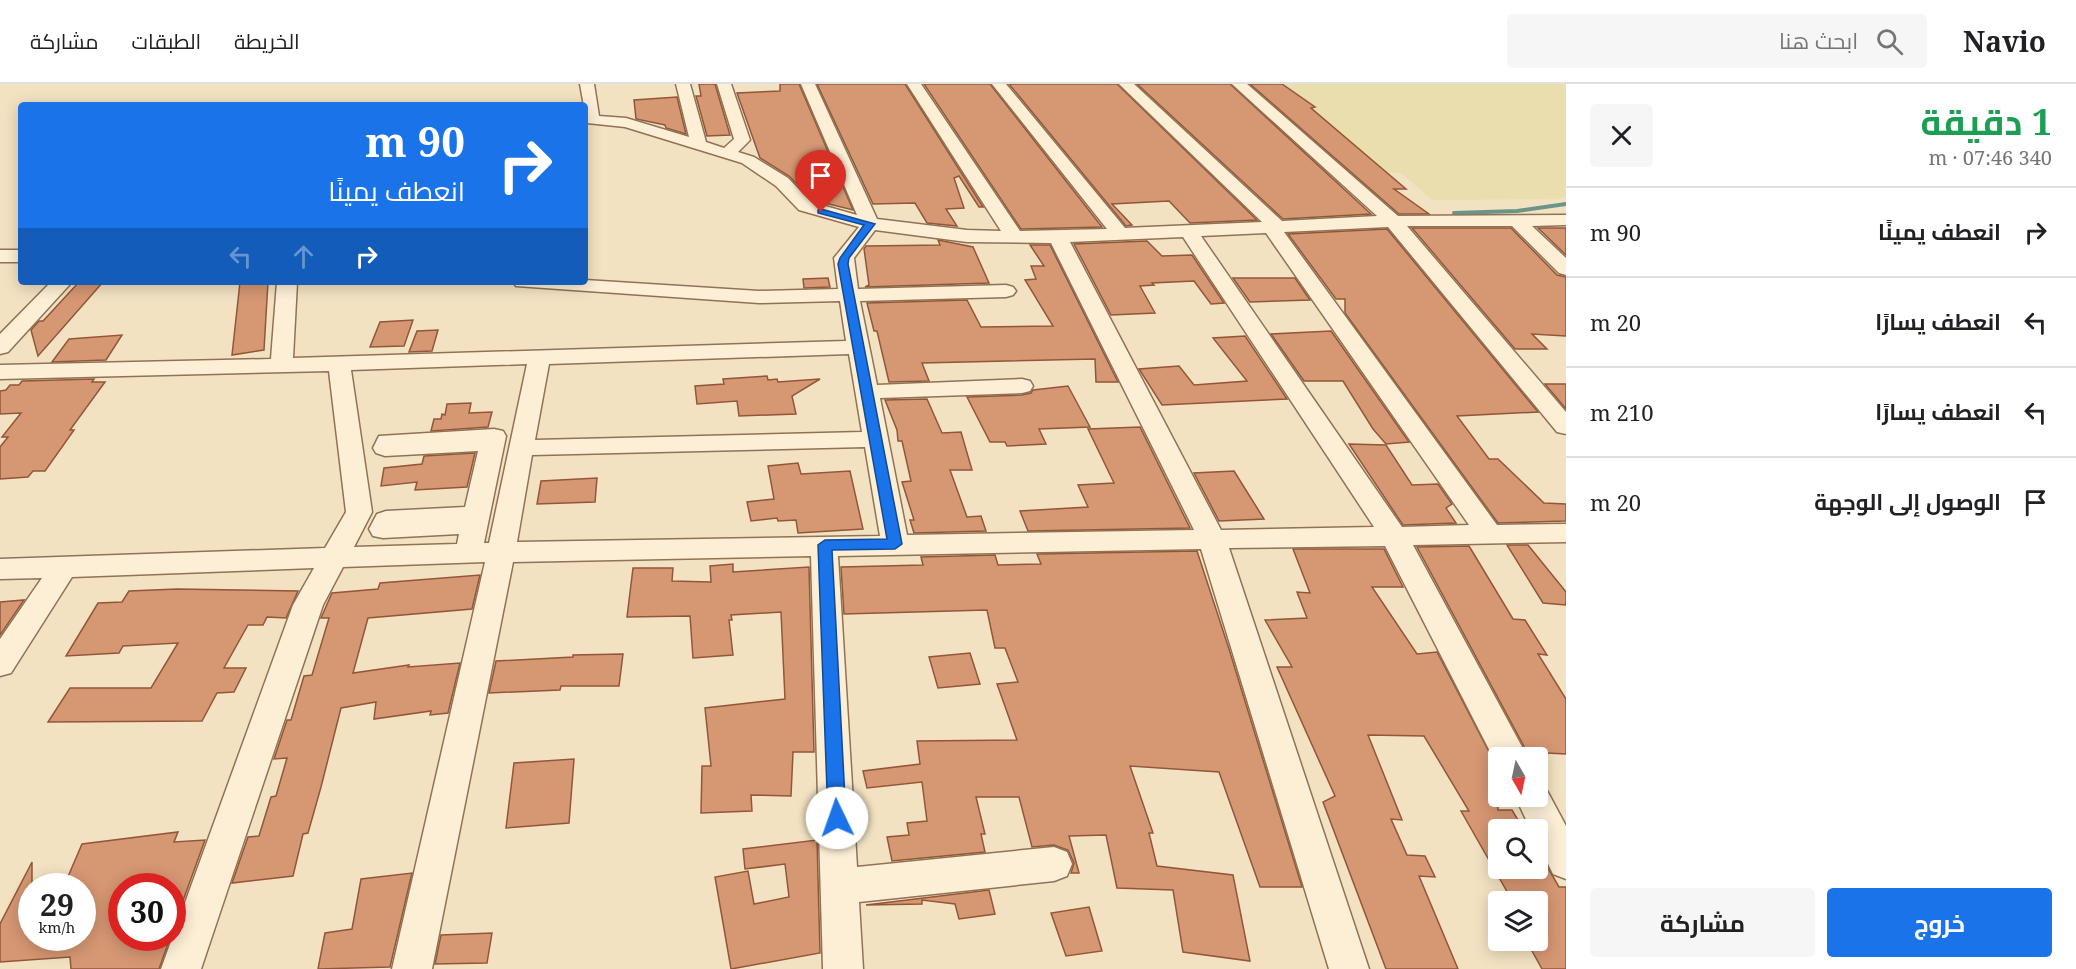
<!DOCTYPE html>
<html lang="ar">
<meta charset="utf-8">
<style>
:root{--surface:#fff;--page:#f6f6f6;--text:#202124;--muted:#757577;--line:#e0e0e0;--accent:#1a73e8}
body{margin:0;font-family:"Noto Serif",Cairo,serif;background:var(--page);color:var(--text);direction:rtl;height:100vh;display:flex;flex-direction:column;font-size:22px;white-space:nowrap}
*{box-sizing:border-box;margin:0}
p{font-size:20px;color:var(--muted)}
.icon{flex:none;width:33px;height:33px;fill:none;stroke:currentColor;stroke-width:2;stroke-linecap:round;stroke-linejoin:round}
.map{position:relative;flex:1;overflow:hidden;direction:ltr}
.drawer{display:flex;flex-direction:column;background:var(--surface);width:510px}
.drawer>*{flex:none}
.banner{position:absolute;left:18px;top:18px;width:570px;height:183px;border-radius:6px;box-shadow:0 3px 15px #0003;direction:rtl;background:#1a73e8;color:#fff;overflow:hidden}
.needle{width:39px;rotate:171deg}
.tools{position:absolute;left:1488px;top:663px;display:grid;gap:12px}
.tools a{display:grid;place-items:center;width:60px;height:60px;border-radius:6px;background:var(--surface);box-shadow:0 3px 15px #0003;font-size:30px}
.speed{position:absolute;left:18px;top:789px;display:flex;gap:12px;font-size:30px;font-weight:700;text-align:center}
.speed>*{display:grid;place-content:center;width:78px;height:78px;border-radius:50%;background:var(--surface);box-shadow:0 3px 15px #0003;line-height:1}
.speed small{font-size:15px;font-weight:400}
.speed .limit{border:9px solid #d22;background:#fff;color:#111}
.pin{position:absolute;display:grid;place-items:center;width:51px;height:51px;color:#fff;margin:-62px -26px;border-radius:50% 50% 50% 0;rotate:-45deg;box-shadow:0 0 6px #0007}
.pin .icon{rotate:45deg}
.me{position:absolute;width:66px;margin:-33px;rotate:357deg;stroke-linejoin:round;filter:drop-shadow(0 0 4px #0008)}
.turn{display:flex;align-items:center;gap:21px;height:126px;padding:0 24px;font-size:27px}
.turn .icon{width:78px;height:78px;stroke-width:2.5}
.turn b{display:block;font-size:42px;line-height:51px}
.lanes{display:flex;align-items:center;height:57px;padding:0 24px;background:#0003;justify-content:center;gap:30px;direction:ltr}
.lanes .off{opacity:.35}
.round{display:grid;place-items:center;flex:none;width:63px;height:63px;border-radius:6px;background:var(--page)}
.head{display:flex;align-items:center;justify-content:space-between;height:102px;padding:0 24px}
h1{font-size:36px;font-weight:700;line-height:45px;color:#1e9e55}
.action{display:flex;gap:12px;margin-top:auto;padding:12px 24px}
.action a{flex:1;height:69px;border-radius:6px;background:var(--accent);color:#fff;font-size:24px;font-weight:700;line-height:69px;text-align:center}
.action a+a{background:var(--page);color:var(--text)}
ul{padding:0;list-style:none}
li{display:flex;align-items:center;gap:18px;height:90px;padding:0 24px;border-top:2px solid var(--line)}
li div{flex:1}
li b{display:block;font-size:22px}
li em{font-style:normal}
header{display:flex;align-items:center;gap:36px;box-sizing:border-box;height:84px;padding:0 30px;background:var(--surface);border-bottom:2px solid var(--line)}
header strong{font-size:28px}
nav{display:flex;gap:33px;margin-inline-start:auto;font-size:21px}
.search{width:420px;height:54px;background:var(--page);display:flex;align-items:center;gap:15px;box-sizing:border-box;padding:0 21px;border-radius:6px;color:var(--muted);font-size:22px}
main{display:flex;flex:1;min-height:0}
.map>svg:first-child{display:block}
.farmland{fill:#eaddae}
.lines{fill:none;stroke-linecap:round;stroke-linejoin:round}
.stream{stroke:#6a9588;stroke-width:4}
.building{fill:#d69773;stroke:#925739;stroke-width:1.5}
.minor-casing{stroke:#907256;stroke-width:3}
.minor{fill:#fdefd6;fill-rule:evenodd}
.route{fill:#1a73e8;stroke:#114b97;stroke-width:1.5}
</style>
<header>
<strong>Navio</strong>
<div class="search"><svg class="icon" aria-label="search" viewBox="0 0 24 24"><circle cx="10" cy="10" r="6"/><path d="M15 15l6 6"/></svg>ابحث هنا</div>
<nav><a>الخريطة</a><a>الطبقات</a><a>مشاركة</a></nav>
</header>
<main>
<section class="drawer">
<div class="head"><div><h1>1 دقيقة</h1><p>340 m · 07:46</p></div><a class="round"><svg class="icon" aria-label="close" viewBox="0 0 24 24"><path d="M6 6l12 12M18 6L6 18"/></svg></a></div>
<ul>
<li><svg class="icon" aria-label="right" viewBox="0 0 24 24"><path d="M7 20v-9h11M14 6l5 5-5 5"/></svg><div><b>انعطف يمينًا</b></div><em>90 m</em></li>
<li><svg class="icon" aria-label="left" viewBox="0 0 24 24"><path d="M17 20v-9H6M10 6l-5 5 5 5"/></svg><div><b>انعطف يسارًا</b></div><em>20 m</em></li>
<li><svg class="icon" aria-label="left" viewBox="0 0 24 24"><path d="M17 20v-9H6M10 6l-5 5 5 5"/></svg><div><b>انعطف يسارًا</b></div><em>210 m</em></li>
<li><svg class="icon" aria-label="arrive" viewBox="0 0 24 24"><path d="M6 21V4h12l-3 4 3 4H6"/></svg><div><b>الوصول إلى الوجهة</b></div><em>20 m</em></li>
</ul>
<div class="action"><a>خروج</a><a>مشاركة</a></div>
</section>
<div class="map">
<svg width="1566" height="885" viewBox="0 0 1566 885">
<rect width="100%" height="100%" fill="#f3e2c2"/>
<path class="farmland" d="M1284 0H1566V113L1558 115 1432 116 1401 89 1374 88Z"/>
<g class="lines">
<path class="stream" d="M1454 129 1517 127 1566 120"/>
</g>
<g class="building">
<path d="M699 0H715L730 51 707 52 696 12H701Z"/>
<path d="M780 0H799L853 126 813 116 810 108H805L789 92 760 74 737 9 780 7Z"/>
<path d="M817 0H905L983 123H979L959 92 954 94 964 124 946 125 957 142 927 139 915 119 873 120Z"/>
<path d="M924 0H990L1102 143 1021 145Z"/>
<path d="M1009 0H1117L1257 136 1190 139 1169 117 1112 120 1132 141 1126 142Z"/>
<path d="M1137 0H1230L1371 130 1283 135Z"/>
<path d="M1250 0H1282L1315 23 1311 24 1406 105H1394L1429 130H1399Z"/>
<path d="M677 13 686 50 666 44 665 41 636 35 634 16Z"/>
<path d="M1412 144H1511L1557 191 1566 193V252L1532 250 1547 265H1515Z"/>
<path d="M1538 144H1566V171Z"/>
<path d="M1387 145 1538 328 1457 332 1489 375H1498L1544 419 1566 420V437L1498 439 1345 229V215H1336L1288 150Z"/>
<path d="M938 156 973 163 989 199 865 203 869 201 864 165 866 162 940 161Z"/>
<path d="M1147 157 1162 172 1192 171 1224 219 1211 220 1194 197 1152 199 1154 201 1140 202 1155 229 1111 231 1074 160Z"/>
<path d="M1030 161H1050L1118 298H1096L1095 275 922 279 929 297 889 298 877 247H874L867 219 967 216 981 243 1053 242 1025 196 1036 195 1031 182H1044Z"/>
<path d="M828 194 830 203 804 204 803 195Z"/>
<path d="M1233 194H1295L1310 216 1250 218Z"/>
<path d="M79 198H103L38 272 31 246 39 237H43Z"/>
<path d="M240 198H268L264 266 232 271Z"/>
<path d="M413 236 404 262 370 263 380 238Z"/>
<path d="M438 246 432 267 409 268 417 247Z"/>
<path d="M1331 247 1409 358 1386 360 1373 345 1343 297H1304L1271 250Z"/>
<path d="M122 251 106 276 52 278 69 255Z"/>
<path d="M1245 252 1287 315 1162 321 1139 285 1179 282 1194 301 1247 297 1213 254Z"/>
<path d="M767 292 768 296 777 295 778 298 820 295 792 312 796 330 739 332 737 317 697 320 695 302 724 300 723 295Z"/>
<path d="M94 295 92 298H105L70 346H74L45 387H33L28 393 0 395V363L8 353H2L21 329 0 330V307L6 306 10 301H19L22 297Z"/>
<path d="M1545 300H1566V325Z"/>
<path d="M1068 302 1090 343 1039 345 1046 360 1007 362 1005 358H990L967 313 1022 311 1031 309 1033 306Z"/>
<path d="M927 315 942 349 961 348 972 386H950L967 433 981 432 986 447 914 449 910 436H914L902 398 911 397 902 357H898L897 346 885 316Z"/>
<path d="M471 319 469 329 492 328 488 343 431 347 434 335H441L442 330 445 331 447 320Z"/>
<path d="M1140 343 1190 444 1028 447 1020 427 1088 423 1078 401 1114 399 1088 345Z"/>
<path d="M1349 360 1386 361 1412 401 1438 400 1452 420 1446 424 1456 439 1403 441Z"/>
<path d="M475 369 467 403 415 406 417 398 381 402 384 384 422 380 424 372Z"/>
<path d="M798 379 801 390 850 387 863 445 798 449 796 436 778 437 777 434 751 437 747 418 774 415 768 382Z"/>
<path d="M1234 387 1264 435 1219 437 1194 389Z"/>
<path d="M597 394 595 418 537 420 541 397Z"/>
<path d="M1507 461H1528L1566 508V521L1543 519Z"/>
<path d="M1469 462 1513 535 1525 536 1547 571 1538 570 1566 615V670L1527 668 1417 463Z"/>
<path d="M1293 465H1384L1403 503H1372L1417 570 1437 568 1498 685V726H1512L1524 746H1498V784H1548L1559 803H1566V885H1542L1526 856H1538V818H1513L1461 727H1469L1424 652 1368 651 1402 736 1391 735 1407 771 1425 772 1435 793 1419 792 1458 885H1386L1323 718 1335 712 1277 583H1292L1265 536 1307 534 1297 508 1310 509Z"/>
<path d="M1197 467 1229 565 1302 803H1260L1219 688 1130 682 1153 749H1149L1157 782 1233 791 1250 877 1183 868 1173 806 1117 804 1106 751 1069 752 1079 789H1071L1074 779 1068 766 1054 761 1032 763 1019 713H976L985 750H981L985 768 892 777 887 753 909 751 907 739 927 737 922 698 867 704 863 687 920 680 917 657 1017 656 997 600 1018 598 1005 564H995L987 526 844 530 841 483 923 481 921 473 995 471 998 481 1041 480 1037 470Z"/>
<path d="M733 480V488L809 483 814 668H793L791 712 751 711 752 727 701 729 702 682H711L705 624 785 615 781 528 731 531 732 536H729L733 571 693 574 690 532 627 533 633 484H673L672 497 711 498 710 482Z"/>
<path d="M480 491 472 525 368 534 353 589 409 581 408 583 460 579 448 629 430 631 431 627 374 635 376 618 341 624 321 703 308 749 303 750 293 792 232 799 248 753 259 752 271 713 276 712 287 674 274 675 287 636H291L304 592 312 591 329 534H321L332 509 378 505 380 499Z"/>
<path d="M177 505 298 507 286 534 267 533 263 541H248L224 584H246L234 608 217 609 202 637 48 638 70 604H151L178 559 123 562 119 569 66 572 98 519 122 518 129 507Z"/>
<path d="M24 516 0 551V518Z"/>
<path d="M970 569 980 600 938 604 929 573Z"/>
<path d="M623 570 619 602H561L560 606 489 609 496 577 573 573V571Z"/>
<path d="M574 675 569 739 506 744 514 679Z"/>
<path d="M178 748 174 758 205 756 172 847V802H122V854H170L159 885H71L70 873 0 878V840L32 778V854H82V802H64L82 760Z"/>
<path d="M817 756 820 869 731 885 715 793 748 787 754 820 789 813 785 780 745 785 743 765Z"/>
<path d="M412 789 390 883 318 885 325 849 352 845 361 795Z"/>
<path d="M989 806 995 830 959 835 955 820 922 816V820L866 821Z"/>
<path d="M1089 823 1102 867 1066 872 1051 829Z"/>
<path d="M492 849 487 879 435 880 441 851Z"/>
</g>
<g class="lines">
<defs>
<g id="minor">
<path d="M580 0H594L599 32 626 34 689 53 676 0H690L706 58 724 64 734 55 717 0H731L750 56 738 68 754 73 788 94 811 118 857 131 801 0H815L877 135 967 146 1001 147 907 0H921L1020 147 1107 145 992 0H1006L1125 144 1262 138 1119 0H1134L1282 137 1377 132 1232 0H1247L1398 132 1566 131V141L1532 142 1566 174V191L1559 189 1512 142H1407L1566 328V350L1557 348 1388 143 1284 148 1497 441 1566 440V458L1413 461 1528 674H1498V683L1385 462 1229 464 1369 885H1329L1201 465 838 472 857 783 1054 763 1067 768 1072 780 1067 792 1054 797 859 818 863 885H823L811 472 513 478 432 885H392L485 478 343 483 323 521 201 885H161L293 521 314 484 72 493 11 589 0 592V555L42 494 0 495V475L325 464 346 428 329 287 0 295V281L271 275 277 198H297L293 274 846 257 840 217 759 219 516 202 513 198H585V196L759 207 838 205 834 174 859 143 799 126 776 102 742 79 625 43 587 39ZM875 146 967 158 1051 159 1194 446 907 451 880 314 1022 309 1030 307 1033 302 1030 297 1022 295 877 301 860 217 1006 213 1013 211 1016 207 1013 203 1006 201 858 205 854 174ZM1266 149 1469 441 1402 443 1201 152ZM1183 153 1374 443 1221 446 1070 158ZM849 270 862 348 535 356 549 280ZM527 280 489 459H484L506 352 503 347 494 345 379 352 373 364 376 369 385 372 478 367 465 423 386 427 377 430 369 445 373 452 383 454 459 450 457 460 354 463 372 428 351 286ZM865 363 880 452 517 458 532 371Z"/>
<rect x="0" y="166" width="21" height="12"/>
<path d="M51 198H72L8 268 0 270V250Z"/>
<path d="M1538 699 1544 701 1566 742V795L1553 790 1538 759V746H1531L1515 712H1538Z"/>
</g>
</defs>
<use href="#minor" class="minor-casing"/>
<use href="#minor" class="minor"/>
</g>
<path class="route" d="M821 125 875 140 849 174 848 180 902 460 895 465 832 466 846 734 843 739 837 742 830 739 828 734 818 461 825 456 887 455 838 180 840 174 864 141 818 129V126Z"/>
</svg>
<div class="tools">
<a><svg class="needle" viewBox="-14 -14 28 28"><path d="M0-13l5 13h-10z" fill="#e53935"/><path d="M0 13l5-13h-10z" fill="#757577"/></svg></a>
<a><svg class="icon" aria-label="search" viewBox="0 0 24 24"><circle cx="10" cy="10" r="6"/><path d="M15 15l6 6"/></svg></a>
<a><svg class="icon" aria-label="layers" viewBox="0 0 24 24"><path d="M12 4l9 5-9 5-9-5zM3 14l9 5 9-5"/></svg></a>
</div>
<div class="speed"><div>29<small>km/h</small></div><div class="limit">30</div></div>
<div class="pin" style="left:821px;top:128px;background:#d93025"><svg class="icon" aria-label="arrive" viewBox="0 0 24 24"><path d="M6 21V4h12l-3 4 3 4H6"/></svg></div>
<svg class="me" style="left:837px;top:734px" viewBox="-20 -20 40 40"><circle r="19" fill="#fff"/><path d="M0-13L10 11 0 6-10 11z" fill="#1a73e8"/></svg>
<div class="banner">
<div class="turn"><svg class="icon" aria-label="right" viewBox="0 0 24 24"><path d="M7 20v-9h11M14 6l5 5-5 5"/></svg><div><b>90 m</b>انعطف يمينًا</div></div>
<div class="lanes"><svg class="icon off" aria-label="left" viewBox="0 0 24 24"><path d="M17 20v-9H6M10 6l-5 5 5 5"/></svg><svg class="icon off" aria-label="ahead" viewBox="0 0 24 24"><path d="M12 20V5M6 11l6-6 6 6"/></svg><svg class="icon" aria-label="right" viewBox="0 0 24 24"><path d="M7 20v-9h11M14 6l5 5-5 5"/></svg></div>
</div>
</div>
</main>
